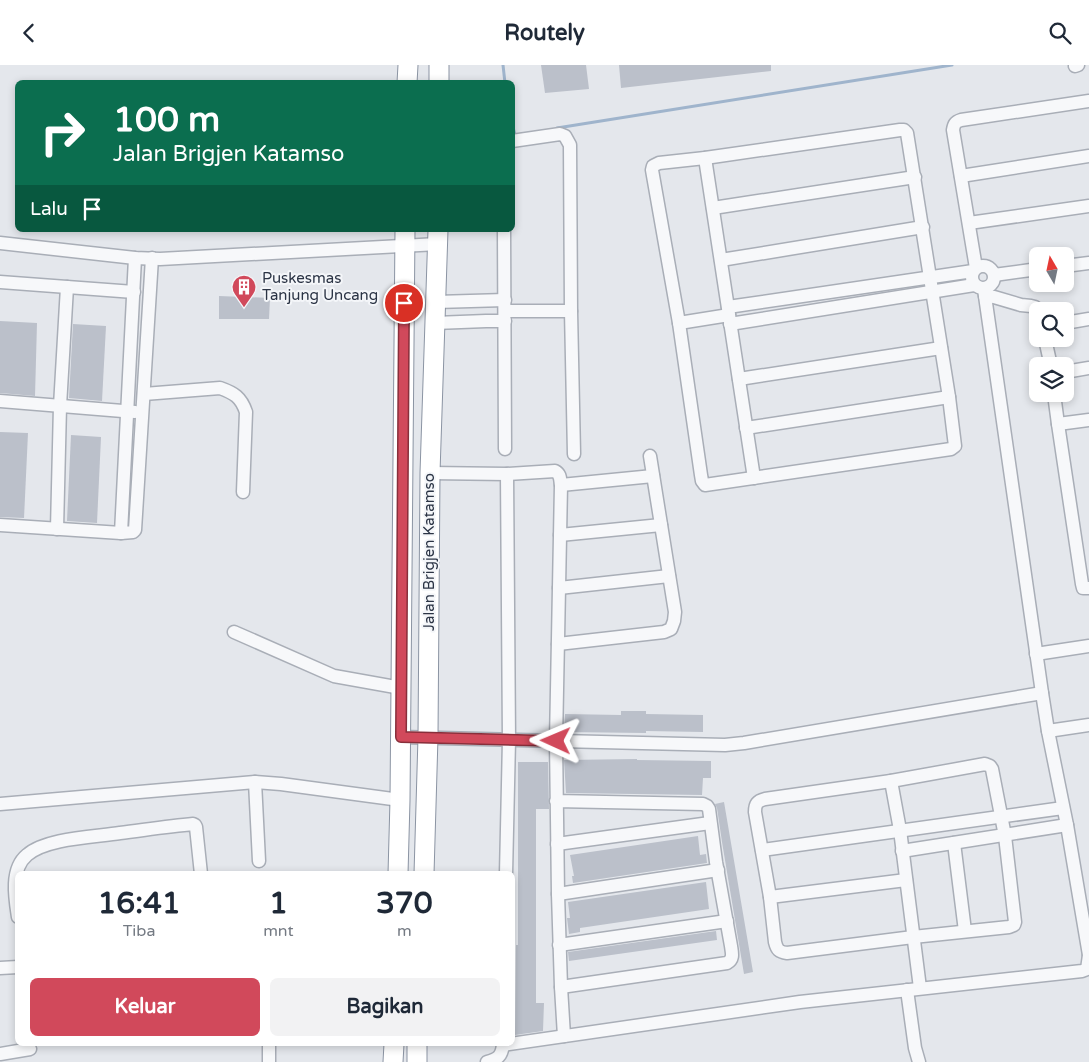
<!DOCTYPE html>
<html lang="id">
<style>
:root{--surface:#fff;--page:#f2f2f3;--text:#1f2937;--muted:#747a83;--accent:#d1495b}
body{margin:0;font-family:"Varela Round",sans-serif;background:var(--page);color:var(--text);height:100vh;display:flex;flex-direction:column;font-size:19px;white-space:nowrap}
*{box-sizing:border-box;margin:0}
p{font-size:16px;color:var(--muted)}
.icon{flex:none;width:28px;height:28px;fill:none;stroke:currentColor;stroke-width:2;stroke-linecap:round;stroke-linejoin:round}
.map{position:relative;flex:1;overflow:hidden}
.details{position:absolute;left:15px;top:806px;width:500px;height:175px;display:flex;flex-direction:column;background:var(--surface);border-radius:8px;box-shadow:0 2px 8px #0003}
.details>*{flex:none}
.guide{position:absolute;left:15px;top:15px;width:500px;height:152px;border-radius:8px;box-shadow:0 2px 8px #0003;background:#0b6e4f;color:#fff;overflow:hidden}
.needle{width:32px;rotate:351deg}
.fabs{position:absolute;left:1029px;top:182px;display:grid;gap:10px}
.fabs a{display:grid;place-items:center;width:45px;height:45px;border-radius:8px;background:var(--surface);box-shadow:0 2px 8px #0003;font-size:25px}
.pin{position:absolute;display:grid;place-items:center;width:42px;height:42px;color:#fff;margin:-21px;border:2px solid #fff;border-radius:50%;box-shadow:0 1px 5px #0007}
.me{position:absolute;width:55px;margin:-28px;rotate:271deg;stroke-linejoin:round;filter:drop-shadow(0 0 4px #0008)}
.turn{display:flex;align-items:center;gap:18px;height:105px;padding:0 15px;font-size:22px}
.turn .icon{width:65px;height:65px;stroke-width:2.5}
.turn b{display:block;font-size:35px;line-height:42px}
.then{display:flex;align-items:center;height:48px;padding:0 15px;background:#0003;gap:10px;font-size:19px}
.eta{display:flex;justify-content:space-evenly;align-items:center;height:85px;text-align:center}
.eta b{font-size:30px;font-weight:700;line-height:35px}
.cta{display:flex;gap:10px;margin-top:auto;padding:10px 15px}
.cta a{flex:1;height:58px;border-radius:8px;background:var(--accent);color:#fff;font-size:20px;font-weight:700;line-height:58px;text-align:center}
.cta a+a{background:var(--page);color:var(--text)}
header{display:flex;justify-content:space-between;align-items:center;height:65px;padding:0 15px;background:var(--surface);font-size:22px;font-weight:700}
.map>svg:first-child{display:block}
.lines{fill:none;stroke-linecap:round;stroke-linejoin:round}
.stream{stroke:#9fb4cc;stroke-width:3}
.building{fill:#bbc0ca}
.minor-casing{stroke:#a9aeb7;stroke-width:15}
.highway-casing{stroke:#8b94a3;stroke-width:21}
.minor{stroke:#f7f8fa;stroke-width:12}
.highway{stroke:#fff;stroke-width:19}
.route-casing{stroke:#882f3b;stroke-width:12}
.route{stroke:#d1495b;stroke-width:9}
.labels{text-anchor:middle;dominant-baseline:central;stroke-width:4;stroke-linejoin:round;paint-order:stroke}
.poi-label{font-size:15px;fill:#2b3445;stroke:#f4f6f9;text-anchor:start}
.street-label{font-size:15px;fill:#2b3445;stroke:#f4f6f9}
</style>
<header><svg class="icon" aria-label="back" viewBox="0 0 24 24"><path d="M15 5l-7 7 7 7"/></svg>Routely<svg class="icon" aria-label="search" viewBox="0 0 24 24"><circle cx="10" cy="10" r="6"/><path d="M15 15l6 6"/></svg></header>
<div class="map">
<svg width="1089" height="997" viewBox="0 0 1089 997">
<rect width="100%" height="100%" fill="#e4e7ec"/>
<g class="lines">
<g class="stream">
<path d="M503 0 505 18"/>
<path d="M512 58 515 70H517"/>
<path d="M557 63 952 0"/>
</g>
</g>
<g class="building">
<path d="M541 0H586L589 24 545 28Z"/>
<path d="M619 0H771V6L621 23Z"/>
<path d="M219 231 270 233 269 254H219Z"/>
<path d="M0 256 37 258 35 331 0 328Z"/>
<path d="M73 259 106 261 102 336 69 333Z"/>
<path d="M0 367 28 368 24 453 0 452Z"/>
<path d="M71 370 101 372 97 458 67 456Z"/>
<path d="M621 646H646V649L703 650V667L646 666V668L564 667 565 649 621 650Z"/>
<path d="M637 694V695L711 696V713H703L702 730 566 728 564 695Z"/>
<path d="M518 697H548L549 744H536V938H544L543 966 515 970 516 880H518Z"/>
<path d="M724 737 753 907 744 909 722 777 717 743 715 739Z"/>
<path d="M698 771 700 790 706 789 707 798 573 818 572 811H574L570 790Z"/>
<path d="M706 817 709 844 580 863V867L569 869 567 853H570L568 837Z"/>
<path d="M716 866 717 875 569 896 568 887Z"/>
</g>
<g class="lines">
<defs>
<g id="minor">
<path d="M1075 1 1078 0"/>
<path d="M900 65H904L907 68 949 332 955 381 951 384 705 420 702 416 701 410 679 258 652 105 653 101 659 98 705 93Z"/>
<path d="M512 76 560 69 565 71 570 80 571 246 574 389"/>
<path d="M705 93 754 413"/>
<path d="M961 111 1089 91"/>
<path d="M713 143 915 112"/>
<path d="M969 158 1089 141"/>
<path d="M504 165 505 384"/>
<path d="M0 178 135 193 160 194 438 179"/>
<path d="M721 195 923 162"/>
<circle cx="983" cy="212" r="11"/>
<path d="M1065 201 1089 198"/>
<path d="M976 203 953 65C954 59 955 57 961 55L1089 36"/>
<path d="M994 210 1038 204"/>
<path d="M0 217 134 227"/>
<path d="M984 224 1042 628 1048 666 1067 760 1089 890"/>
<path d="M985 231 994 232 1021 240 1031 241 1035 242 1039 246"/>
<path d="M436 237 505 235"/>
<path d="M728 242 973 206"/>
<path d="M505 246H571"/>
<path d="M435 258 486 256H505"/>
<path d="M679 258 729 250"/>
<path d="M1065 258 1089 254"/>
<path d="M730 259 974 220"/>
<path d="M1045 274 1051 301"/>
<path d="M1065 307 1089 303"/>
<path d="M739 314 941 283"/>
<path d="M144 329 220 323C234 328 241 332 246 347L243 427"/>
<path d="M1054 329 1058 359 1082 519 1083 523H1089"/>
<path d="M0 336 135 347"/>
<path d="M1058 359 1089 355"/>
<path d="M746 363 949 332"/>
<path d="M430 408 507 409 555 406C561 409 560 415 561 420L556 676 558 829 561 922 727 898C734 894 732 888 731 881L716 797 709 744 707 741 703 739 556 736"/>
<path d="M561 420 653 411"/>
<path d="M0 460 121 468 133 467 135 465 152 193"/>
<path d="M57 464 60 341 67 222"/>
<path d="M121 468 135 193"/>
<path d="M560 470 661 460"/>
<path d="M559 523 669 511"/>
<path d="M234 567 334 611 401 623"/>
<path d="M558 579 664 567 671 564 674 556 675 547 650 391"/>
<path d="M1036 589 1089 581"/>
<path d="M1048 666 1089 660"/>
<path d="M401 672 725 680 744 678 1042 628"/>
<path d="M985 699 990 701 992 704 1005 771 1015 857 1014 860 1009 862 913 872 787 888C779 887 777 885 775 877L770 832 755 747C755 739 757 736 765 734L891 716Z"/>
<path d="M891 716 900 765 920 923"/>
<path d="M255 717 259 796"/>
<path d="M0 739 255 717 281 719 400 735"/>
<path d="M954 778 965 866"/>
<path d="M557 779 710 758"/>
<path d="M762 785 1063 743"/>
<path d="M902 786 1067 760"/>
<path d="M506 809 509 675 507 409"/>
<path d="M558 829 718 805"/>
<path d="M770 832 906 815"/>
<path d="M18 852C15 833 10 804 27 790 46 773 95 772 120 768 144 765 169 761 193 759L195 760 196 762 201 809"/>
<path d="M559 880 727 856"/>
<path d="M0 903 18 902"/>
<path d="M561 922 564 971"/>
<path d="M907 925 915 983 919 997"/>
<path d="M269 979V997"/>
<path d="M503 980 800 937 1082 906 1087 904 1089 890"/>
<path d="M0 989 30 984"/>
<path d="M487 997C498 994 502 991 503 979"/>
</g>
<g id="highway">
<path d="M407 18 408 0"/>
<path d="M439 18V0"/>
<path d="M398 809 400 735 405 165"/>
<path d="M424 809 428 672 430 408 438 165"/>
<path d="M393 997 394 979"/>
<path d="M417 997V979"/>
</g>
</defs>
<use href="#minor" class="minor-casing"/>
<use href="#highway" class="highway-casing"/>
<use href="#minor" class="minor"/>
<use href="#highway" class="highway"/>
</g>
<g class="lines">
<defs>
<path id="route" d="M404 238 401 672 556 676"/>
</defs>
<use href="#route" class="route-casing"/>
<use href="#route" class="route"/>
</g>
<defs>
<symbol id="building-pin" viewBox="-11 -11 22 30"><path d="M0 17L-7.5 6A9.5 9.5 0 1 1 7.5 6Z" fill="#d1495b" stroke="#f4f6f9"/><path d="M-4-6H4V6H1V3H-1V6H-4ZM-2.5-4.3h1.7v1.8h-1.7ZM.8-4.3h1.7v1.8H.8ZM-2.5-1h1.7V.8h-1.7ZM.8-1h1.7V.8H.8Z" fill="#fff"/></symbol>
</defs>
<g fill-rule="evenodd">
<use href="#building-pin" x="230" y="208" width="28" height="38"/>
</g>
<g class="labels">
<g class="poi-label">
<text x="262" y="213">Puskesmas<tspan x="262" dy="17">Tanjung Uncang</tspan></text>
</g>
<g class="street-label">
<text transform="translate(429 487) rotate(-90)">Jalan Brigjen Katamso</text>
</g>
</g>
</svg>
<div class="fabs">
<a><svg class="needle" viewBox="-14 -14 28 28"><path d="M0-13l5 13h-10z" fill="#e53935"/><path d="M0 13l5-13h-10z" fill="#747a83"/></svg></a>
<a><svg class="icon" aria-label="search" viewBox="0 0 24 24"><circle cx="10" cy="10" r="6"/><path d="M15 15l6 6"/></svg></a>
<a><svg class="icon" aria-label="layers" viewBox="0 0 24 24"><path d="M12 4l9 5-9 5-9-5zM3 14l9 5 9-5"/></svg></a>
</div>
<div class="pin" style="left:404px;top:238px;background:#d93025"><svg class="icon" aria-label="arrive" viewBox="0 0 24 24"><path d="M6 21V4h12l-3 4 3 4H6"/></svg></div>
<svg class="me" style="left:556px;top:676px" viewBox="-20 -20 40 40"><path d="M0-17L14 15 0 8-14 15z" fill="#d1495b" stroke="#fff" stroke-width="4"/></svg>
<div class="guide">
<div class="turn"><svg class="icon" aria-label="right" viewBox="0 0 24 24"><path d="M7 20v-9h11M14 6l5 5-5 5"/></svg><div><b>100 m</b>Jalan Brigjen Katamso</div></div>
<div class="then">Lalu<svg class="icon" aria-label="arrive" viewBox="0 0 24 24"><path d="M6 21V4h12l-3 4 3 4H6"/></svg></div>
</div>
<section class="details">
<div class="eta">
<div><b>16:41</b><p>Tiba</p></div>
<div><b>1</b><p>mnt</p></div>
<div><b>370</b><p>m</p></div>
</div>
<div class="cta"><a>Keluar</a><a>Bagikan</a></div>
</section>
</div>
